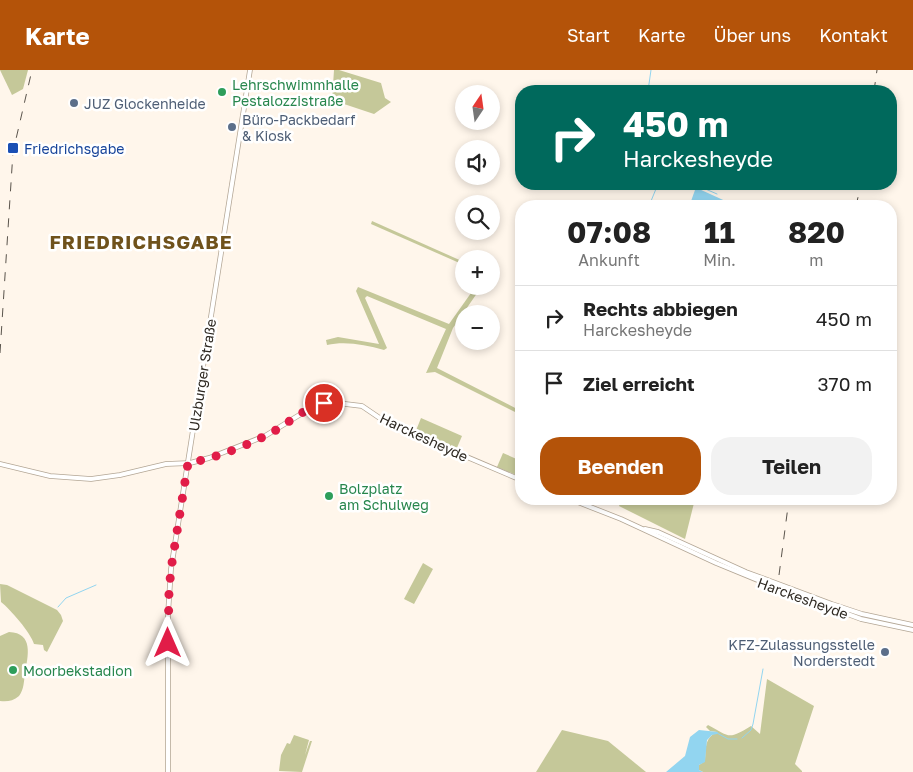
<!DOCTYPE html>
<html lang="de">
<meta charset="utf-8">
<style>
:root{--surface:#fff;--page:#f2f2f2;--text:#222;--muted:#767676;--line:#e0e0e0;--accent:#b45309}
body{margin:0;font-family:"Golos Text",sans-serif;background:var(--page);color:var(--text);height:100vh;display:flex;flex-direction:column;font-size:19px;white-space:nowrap}
*{box-sizing:border-box;margin:0}
p{font-size:16px;color:var(--muted)}
.icon{flex:none;width:28px;height:28px;fill:none;stroke:currentColor;stroke-width:2;stroke-linecap:round;stroke-linejoin:round}
.map{position:relative;flex:1;overflow:hidden}
.drawer{position:absolute;left:515px;top:130px;width:382px;height:305px;display:flex;flex-direction:column;background:var(--surface);border-radius:20px;box-shadow:0 2px 8px #0003}
.drawer>*{flex:none}
.guide{position:absolute;left:515px;top:15px;width:382px;height:105px;border-radius:20px;box-shadow:0 2px 8px #0003;background:#00695c;color:#fff;overflow:hidden}
.needle{width:32px;rotate:13deg}
.tools{position:absolute;left:455px;top:15px;display:grid;gap:10px}
.tools a{display:grid;place-items:center;width:45px;height:45px;border-radius:50%;background:var(--surface);box-shadow:0 2px 8px #0003;font-size:25px}
.pin{position:absolute;display:grid;place-items:center;width:42px;height:42px;color:#fff;margin:-21px;border:2px solid #fff;border-radius:50%;box-shadow:0 1px 5px #0007}
.me{position:absolute;width:55px;margin:-28px;rotate:0deg;stroke-linejoin:round;filter:drop-shadow(0 0 4px #0008)}
.turn{display:flex;align-items:center;gap:18px;height:105px;padding:0 25px;font-size:22px}
.turn .icon{width:65px;height:65px;stroke-width:2.5}
.turn b{display:block;font-size:35px;line-height:42px}
.eta{display:flex;justify-content:space-evenly;align-items:center;height:85px;text-align:center}
.eta b{font-size:30px;font-weight:700;line-height:35px}
.primary-button{display:flex;gap:10px;margin-top:auto;padding:10px 25px}
.primary-button a{flex:1;height:58px;border-radius:20px;background:var(--accent);color:#fff;font-size:20px;font-weight:700;line-height:58px;text-align:center}
.primary-button a+a{background:var(--page);color:var(--text)}
ul{padding:0;list-style:none}
li{display:flex;align-items:center;gap:15px;height:65px;padding:0 25px;border-top:1px solid var(--line)}
li div{flex:1}
li b{display:block;font-size:19px}
li em{font-style:normal}
header{display:flex;align-items:center;gap:30px;box-sizing:border-box;height:70px;padding:0 25px;background:var(--accent);color:#fff}
header strong{font-size:24px}
nav{display:flex;gap:28px;margin-inline-start:auto;font-size:18px}
.map>svg:first-child{display:block}
.green{fill:#c5c899}
.water{fill:#92d5f0}
.lines{fill:none;stroke-linecap:round;stroke-linejoin:round}
.stream{stroke:#92d5f0;stroke-width:1}
.secondary-casing{stroke:#b3a695;stroke-width:5.5}
.secondary{stroke:#fff;stroke-width:4}
.rail{stroke:#5a544c;stroke-width:1;stroke-dasharray:9 9;stroke-linecap:butt}
.route{stroke:#e11d48;stroke-width:9;stroke-dasharray:0 16.2}
.leisure-dot{fill:#2e9e5b;stroke:#fff;stroke-width:2}
.service-dot{fill:#5c6f8a;stroke:#fff;stroke-width:2}
.transit-dot{fill:#1a4fb4;stroke:#fff;stroke-width:2}
.labels{text-anchor:middle;dominant-baseline:central;stroke-width:5;stroke-linejoin:round;paint-order:stroke}
.leisure-label{font-size:14px;fill:#27864d;stroke:#fff;text-anchor:start}
.service-label{font-size:14px;fill:#4e5e75;stroke:#fff;text-anchor:start}
.transit-label{font-size:14px;fill:#164399;stroke:#fff;text-anchor:start}
.street-label{font-size:14px;fill:#2e2922;stroke:#fff}
.district-label{font-size:19px;font-weight:bold;letter-spacing:1px;fill:#6f521c;stroke:#fff}
</style>
<header>
<strong>Karte</strong>
<nav><a>Start</a><a>Karte</a><a>Über uns</a><a>Kontakt</a></nav>
</header>
<div class="map">
<svg width="913" height="702" viewBox="0 0 913 702">
<rect width="100%" height="100%" fill="#fff6eb"/>
<g class="green">
<path d="M0 0H28L23 19 12 25Z"/>
<path d="M334 0H339L381 13 385 28 391 32 374 44 332 30Z"/>
<path d="M372 151 464 192V195L371 154Z"/>
<path d="M476 216H482L453 258 437 298 521 341V345L435 302 426 303 446 259 367 226 365 228 387 278 384 280C365 275 346 271 327 275L326 270 338 267 379 274 356 221 358 217 449 254Z"/>
<path d="M421 348 462 366 456 380 415 363Z"/>
<path d="M503 383 521 391V407L497 397Z"/>
<path d="M622 429H695L685 469 619 436Z"/>
<path d="M423 493 433 499 414 534 404 529Z"/>
<path d="M0 514 7 515 57 540 61 545 63 551 47 582 44 580 43 575 34 574C31 563 10 539 1 532Z"/>
<path d="M9 562C34 563 28 586 25 603 24 610 24 620 19 626 13 631 7 632 0 631V566Z"/>
<path d="M767 609 814 636 795 694 802 701V702H703L699 700V695L705 691C706 679 704 668 717 662L710 661 706 657 708 655C730 667 728 670 751 656L760 664Z"/>
<path d="M562 660 608 671 646 702H536Z"/>
<path d="M294 665 309 670 305 685 310 671H312L302 702 279 701 281 685 287 673 290 674Z"/>
</g>
<g class="water">
<path d="M699 119 732 134 733 136H694L690 134 695 120Z"/>
<path d="M699 660 718 662 717 664 712 665 707 670 705 692 699 695V700L703 702H666L685 686 690 667Z"/>
</g>
<g class="lines">
<g class="stream">
<path d="M648 21 651 0"/>
<path d="M694 114 717 124"/>
<path d="M649 136 658 114"/>
<path d="M58 537 66 528 96 515"/>
<path d="M717 663 728 669H737"/>
<path d="M742 668 751 660 753 654 763 599"/>
</g>
<defs>
<g id="secondary">
<path d="M0 394 50 406 91 409 120 405 166 394 190 393 209 388 265 366 314 336 324 333H337L362 336 387 353 521 410"/>
<path d="M570 429 621 449 716 493 777 518 861 549 913 560"/>
<path d="M645 459 658 462 746 502 832 534 862 544 913 555"/>
<path d="M168 702V544L171 499 250 0"/>
</g>
</defs>
<use href="#secondary" class="secondary-casing"/>
<use href="#secondary" class="secondary"/>
<g class="rail">
<path d="M874 21 877 0"/>
<path d="M856 136 861 114"/>
<path d="M0 283 13 82 32 0"/>
<path d="M779 505 789 429"/>
</g>
</g>
<g class="lines">
<path class="route" d="M168 573 169 522 171 499 188 393C214 389 254 373 276 360 291 351 307 337 324 333"/>
</g>
<g class="leisure-dot">
<circle cx="222" cy="22" r="5"/>
<circle cx="329" cy="426" r="5"/>
<circle cx="13" cy="600" r="5"/>
</g>
<g class="service-dot">
<circle cx="74" cy="33" r="5"/>
<circle cx="232" cy="57" r="5"/>
<circle cx="885" cy="582" r="5"/>
</g>
<rect class="transit-dot" x="7" y="72" width="12" height="12" rx="2.5"/>
<g class="labels">
<g class="leisure-label">
<text x="232" y="14">Lehrschwimmhalle<tspan x="232" dy="16">Pestalozzistraße</tspan></text>
<text x="339" y="418">Bolzplatz<tspan x="339" dy="16">am Schulweg</tspan></text>
<text x="23" y="600">Moorbekstadion</text>
</g>
<g class="service-label">
<text x="84" y="33">JUZ Glockenheide</text>
<text x="242" y="49">Büro-Packbedarf<tspan x="242" dy="16">&amp; Kiosk</tspan></text>
<text x="875" y="574" text-anchor="end">KFZ-Zulassungsstelle<tspan x="875" dy="16">Norderstedt</tspan></text>
</g>
<g class="transit-label">
<text x="24" y="78">Friedrichsgabe</text>
</g>
<g class="street-label">
<text transform="translate(202 305) rotate(-81)">Ulzburger Straße</text>
<text transform="translate(424 367) rotate(25)">Harckesheyde</text>
<text transform="translate(803 528) rotate(20)">Harckesheyde</text>
</g>
<g class="district-label">
<text x="141" y="171">FRIEDRICHSGABE</text>
</g>
</g>
</svg>
<div class="tools">
<a><svg class="needle" viewBox="-14 -14 28 28"><path d="M0-13l5 13h-10z" fill="#e53935"/><path d="M0 13l5-13h-10z" fill="#767676"/></svg></a>
<a><svg class="icon" aria-label="sound" viewBox="0 0 24 24"><path d="M4 9h4l5-4v14l-5-4H4zM17 9q2 3 0 6"/></svg></a>
<a><svg class="icon" aria-label="search" viewBox="0 0 24 24"><circle cx="10" cy="10" r="6"/><path d="M15 15l6 6"/></svg></a>
<a>+</a>
<a>−</a>
</div>
<div class="pin" style="left:324px;top:333px;background:#d93025"><svg class="icon" aria-label="arrive" viewBox="0 0 24 24"><path d="M6 21V4h12l-3 4 3 4H6"/></svg></div>
<svg class="me" style="left:168px;top:573px" viewBox="-20 -20 40 40"><path d="M0-17L14 15 0 8-14 15z" fill="#e11d48" stroke="#fff" stroke-width="4"/></svg>
<div class="guide">
<div class="turn"><svg class="icon" aria-label="right" viewBox="0 0 24 24"><path d="M7 20v-9h11M14 6l5 5-5 5"/></svg><div><b>450 m</b>Harckesheyde</div></div>
</div>
<section class="drawer">
<div class="eta">
<div><b>07:08</b><p>Ankunft</p></div>
<div><b>11</b><p>Min.</p></div>
<div><b>820</b><p>m</p></div>
</div>
<ul>
<li><svg class="icon" aria-label="right" viewBox="0 0 24 24"><path d="M7 20v-9h11M14 6l5 5-5 5"/></svg><div><b>Rechts abbiegen</b><p>Harckesheyde</p></div><em>450 m</em></li>
<li><svg class="icon" aria-label="arrive" viewBox="0 0 24 24"><path d="M6 21V4h12l-3 4 3 4H6"/></svg><div><b>Ziel erreicht</b></div><em>370 m</em></li>
</ul>
<div class="primary-button"><a>Beenden</a><a>Teilen</a></div>
</section>
</div>
